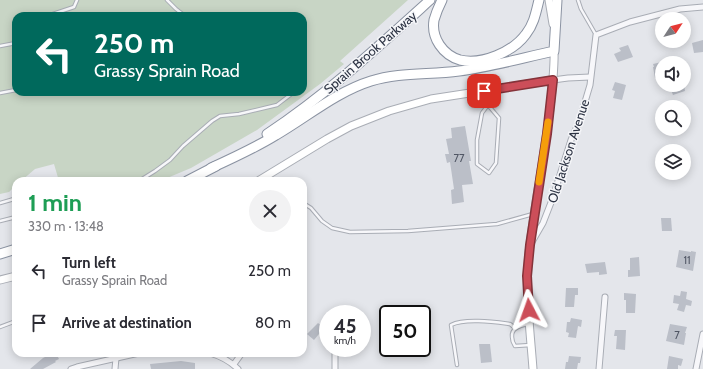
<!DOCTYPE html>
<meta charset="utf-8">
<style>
:root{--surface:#fff;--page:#f2f2f3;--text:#2b2b33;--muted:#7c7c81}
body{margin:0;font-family:Cabin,sans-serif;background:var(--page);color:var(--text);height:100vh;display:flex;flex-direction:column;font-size:15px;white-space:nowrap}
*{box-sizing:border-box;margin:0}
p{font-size:13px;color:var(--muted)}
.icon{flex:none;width:22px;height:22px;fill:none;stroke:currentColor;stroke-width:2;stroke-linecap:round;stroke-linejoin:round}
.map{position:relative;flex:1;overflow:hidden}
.side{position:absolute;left:12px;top:177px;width:295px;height:180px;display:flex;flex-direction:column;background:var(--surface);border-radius:12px;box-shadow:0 2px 10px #0003}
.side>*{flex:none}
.guide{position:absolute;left:12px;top:12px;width:295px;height:84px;border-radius:12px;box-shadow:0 2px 10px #0003;background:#00695c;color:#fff;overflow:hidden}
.needle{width:26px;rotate:54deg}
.buttons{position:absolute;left:655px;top:12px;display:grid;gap:8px}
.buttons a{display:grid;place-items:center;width:36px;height:36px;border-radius:50%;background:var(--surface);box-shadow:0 2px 10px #0003;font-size:20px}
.speed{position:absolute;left:319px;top:305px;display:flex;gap:8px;font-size:20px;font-weight:700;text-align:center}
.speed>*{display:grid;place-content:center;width:52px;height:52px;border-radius:50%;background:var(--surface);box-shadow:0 2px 10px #0003;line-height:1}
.speed small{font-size:10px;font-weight:400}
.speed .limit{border:2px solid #111;border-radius:6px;background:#fff;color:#111}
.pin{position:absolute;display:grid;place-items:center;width:34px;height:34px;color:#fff;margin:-17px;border-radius:8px;box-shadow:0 2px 6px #0006}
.me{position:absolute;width:44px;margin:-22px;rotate:356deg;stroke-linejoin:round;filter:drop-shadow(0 0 3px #0008)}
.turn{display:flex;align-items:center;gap:14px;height:84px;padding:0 16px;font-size:18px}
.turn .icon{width:52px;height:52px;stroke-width:2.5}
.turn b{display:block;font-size:28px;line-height:34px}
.round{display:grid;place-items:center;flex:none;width:42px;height:42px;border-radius:21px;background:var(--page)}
.head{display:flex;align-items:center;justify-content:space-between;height:68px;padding:0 16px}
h1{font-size:24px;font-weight:700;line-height:30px;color:#1e9e55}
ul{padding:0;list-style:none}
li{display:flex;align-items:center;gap:12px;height:52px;padding:0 16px}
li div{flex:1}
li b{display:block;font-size:15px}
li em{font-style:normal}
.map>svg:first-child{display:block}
.green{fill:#c8d5c5;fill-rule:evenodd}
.building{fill:#bbbfc8}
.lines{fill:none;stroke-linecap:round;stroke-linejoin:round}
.lane-casing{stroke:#a9adb5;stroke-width:4.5}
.street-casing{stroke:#a9adb5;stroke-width:7}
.secondary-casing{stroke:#a9adb5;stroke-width:9}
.highway-casing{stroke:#8b93a2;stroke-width:11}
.lane{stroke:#f7f7fa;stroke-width:2.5}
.street{stroke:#f7f7fa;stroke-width:5}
.secondary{stroke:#fff;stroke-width:7}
.highway{stroke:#fff;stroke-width:9}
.route-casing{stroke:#85333a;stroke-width:10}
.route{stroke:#cc4e59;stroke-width:7}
.slow{stroke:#f59e0b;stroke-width:7}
.labels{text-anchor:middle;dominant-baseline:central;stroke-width:3;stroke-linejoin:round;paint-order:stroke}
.number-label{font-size:11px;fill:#505664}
.street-label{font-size:13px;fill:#2c3343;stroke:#f4f5f8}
</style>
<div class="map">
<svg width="703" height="369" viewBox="0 0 703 369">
<rect width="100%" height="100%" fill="#e4e6eb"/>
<path class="green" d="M0 0H408L340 61 344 64 320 84 257 130 191 168 160 181H59L54 164 35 169 21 181H16V185L9 192 0 194ZM16 16H303V92H16Z"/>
<g class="building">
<path d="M703 40V52L694 53 692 43Z"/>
<path d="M628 45 633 57 618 62 614 54 621 51 619 48Z"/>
<path d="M662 62V76L655 78 653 67H654L653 64Z"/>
<path d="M615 82 626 85 622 100 613 98 615 91 612 90Z"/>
<path d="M676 85H684L685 91 673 95 670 87Z"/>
<path d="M465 126 471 161H469L473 184 462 185 464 202 452 204 451 190 454 189 450 162 447 163 445 154H449L446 139 452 138 451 128Z"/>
<path d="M661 218H671L672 231H662Z"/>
<path d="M679 250 691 252V251L696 252 693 271 676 267Z"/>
<path d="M639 257 640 276 628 277V270H630V258Z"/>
<path d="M605 262 607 274 599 275V272L587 273 585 264Z"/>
<path d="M566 288H578V295H575L574 307H565Z"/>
<path d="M681 291 687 292 686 299 692 301 691 306 686 305 684 312 677 310 679 304 673 303 674 295 680 296Z"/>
<path d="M624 293 636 294 635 313H626V300H624Z"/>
<path d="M571 318 582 320 581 327 578 326 576 338 568 337 569 333 566 332 567 322H570Z"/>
<path d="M318 323 324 328 314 340 307 334Z"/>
<path d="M670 324 687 327 685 333H686L684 345 666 341Z"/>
<path d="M615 330H626L625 350 616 349 617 336H614Z"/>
<path d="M479 344H490L492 362 481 363Z"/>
<path d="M53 353H56L59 359 55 361 56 362 43 369H30L43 358Z"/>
<path d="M569 356 581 357 580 363H578L577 369H565L566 362H568Z"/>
<path d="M669 356 683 359 681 366 678 365V369H667Z"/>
<path d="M181 361 195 363V369H151L150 364Z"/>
</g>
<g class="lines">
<defs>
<g id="lane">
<path d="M167 0 176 9 185 16"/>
<path d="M578 0 581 9 596 35"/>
<path d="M53 14 74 7 77 0"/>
<path d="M0 46 16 43"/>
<path d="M303 70V77"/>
<path d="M484 92 488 105 499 118 496 163 489 173 477 164V140L482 113 488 105"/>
<path d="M0 93 16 90"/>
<path d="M48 180V181"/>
<path d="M139 181 155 171 170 160 183 146 212 121 220 116 239 114 277 105 294 92"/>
<path d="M0 203 14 199H16"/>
<path d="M303 203 311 208 322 221 332 228 350 232 408 231 497 224 533 214"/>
<path d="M0 221 16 217"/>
<path d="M528 324C520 326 511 328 512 337 512 341 513 343 515 346L531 345"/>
<path d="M0 327 16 321"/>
<path d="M457 365 451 325C465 318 494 322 510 324L515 328"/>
</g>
<g id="street">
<path d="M553 80 568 78 590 77"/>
<path d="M532 242 543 223 552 200 571 140 579 122 590 85 596 35 630 22 680 9 703 7"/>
<path d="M210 353C220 356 230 361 238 369"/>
<path d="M234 364 242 353"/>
<path d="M71 369 77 367 139 353"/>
<path d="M115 369 116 358"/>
<path d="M335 369V348"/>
<path d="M599 369 605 297"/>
<path d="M696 369 703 334"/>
</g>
<g id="secondary">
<path d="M549 0 553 24"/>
<path d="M258 181 327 139 351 126 389 111 431 99 553 80"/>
<path d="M0 280 16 276"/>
<path d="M533 369C530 328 524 285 530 245 535 202 544 159 549 116 552 92 555 69 554 46"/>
</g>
<g id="highway">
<path d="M442 0C439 6 436 13 434 20 431 38 443 55 460 60 482 65 513 52 526 34 534 24 536 12 539 0"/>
<path d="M267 134C326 95 378 47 430 0"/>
<path d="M211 168C233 158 255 148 276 135 307 117 336 92 371 81 399 72 430 75 459 71 491 67 522 58 554 51L557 0"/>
<path d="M187 181 216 166"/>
<path d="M0 254 16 249"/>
</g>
</defs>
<use href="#lane" class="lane-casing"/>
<use href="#street" class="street-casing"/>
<use href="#secondary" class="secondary-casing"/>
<use href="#highway" class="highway-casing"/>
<use href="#lane" class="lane"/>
<use href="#street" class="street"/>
<use href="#secondary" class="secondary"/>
<use href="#highway" class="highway"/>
</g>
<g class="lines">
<defs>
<path id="route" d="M484 91 553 80 547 134 530 245 527 276 529 310"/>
</defs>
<use href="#route" class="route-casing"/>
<use href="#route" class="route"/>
<path class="slow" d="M539 182 548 122"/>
</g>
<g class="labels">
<g class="number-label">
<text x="459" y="158">77</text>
<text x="687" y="260">11</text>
<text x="677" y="335">7</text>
</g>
<g class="street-label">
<text transform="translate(370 52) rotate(-41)">Sprain Brook Parkway</text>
<text transform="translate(568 151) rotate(-72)">Old Jackson Avenue</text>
</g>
</g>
</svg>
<div class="buttons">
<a><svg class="needle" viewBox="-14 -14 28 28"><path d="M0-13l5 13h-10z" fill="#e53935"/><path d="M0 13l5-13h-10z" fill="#7c7c81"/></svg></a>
<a><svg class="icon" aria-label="sound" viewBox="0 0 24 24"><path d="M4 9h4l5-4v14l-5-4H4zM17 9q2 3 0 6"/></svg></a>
<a><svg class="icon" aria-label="search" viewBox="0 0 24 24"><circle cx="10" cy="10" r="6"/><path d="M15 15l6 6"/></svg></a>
<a><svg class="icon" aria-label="layers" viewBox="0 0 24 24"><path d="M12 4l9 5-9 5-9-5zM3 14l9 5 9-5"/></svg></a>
</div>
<div class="speed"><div>45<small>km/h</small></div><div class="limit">50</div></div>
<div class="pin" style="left:484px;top:91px;background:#d93025"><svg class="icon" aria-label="arrive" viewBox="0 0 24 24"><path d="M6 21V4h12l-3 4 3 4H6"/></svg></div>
<svg class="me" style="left:529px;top:310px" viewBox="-20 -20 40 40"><path d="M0-17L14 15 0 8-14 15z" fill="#cc4e59" stroke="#fff" stroke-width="4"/></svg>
<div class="guide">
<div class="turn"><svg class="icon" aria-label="left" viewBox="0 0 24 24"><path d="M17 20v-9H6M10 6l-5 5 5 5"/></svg><div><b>250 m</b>Grassy Sprain Road</div></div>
</div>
<section class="side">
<div class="head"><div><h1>1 min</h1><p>330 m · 13:48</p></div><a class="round"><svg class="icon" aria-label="close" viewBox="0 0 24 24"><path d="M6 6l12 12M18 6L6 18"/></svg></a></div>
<ul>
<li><svg class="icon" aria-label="left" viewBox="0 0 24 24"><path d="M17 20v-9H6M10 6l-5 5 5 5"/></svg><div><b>Turn left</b><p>Grassy Sprain Road</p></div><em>250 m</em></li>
<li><svg class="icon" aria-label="arrive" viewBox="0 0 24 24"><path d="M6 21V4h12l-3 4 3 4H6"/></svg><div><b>Arrive at destination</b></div><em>80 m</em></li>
</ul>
</section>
</div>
